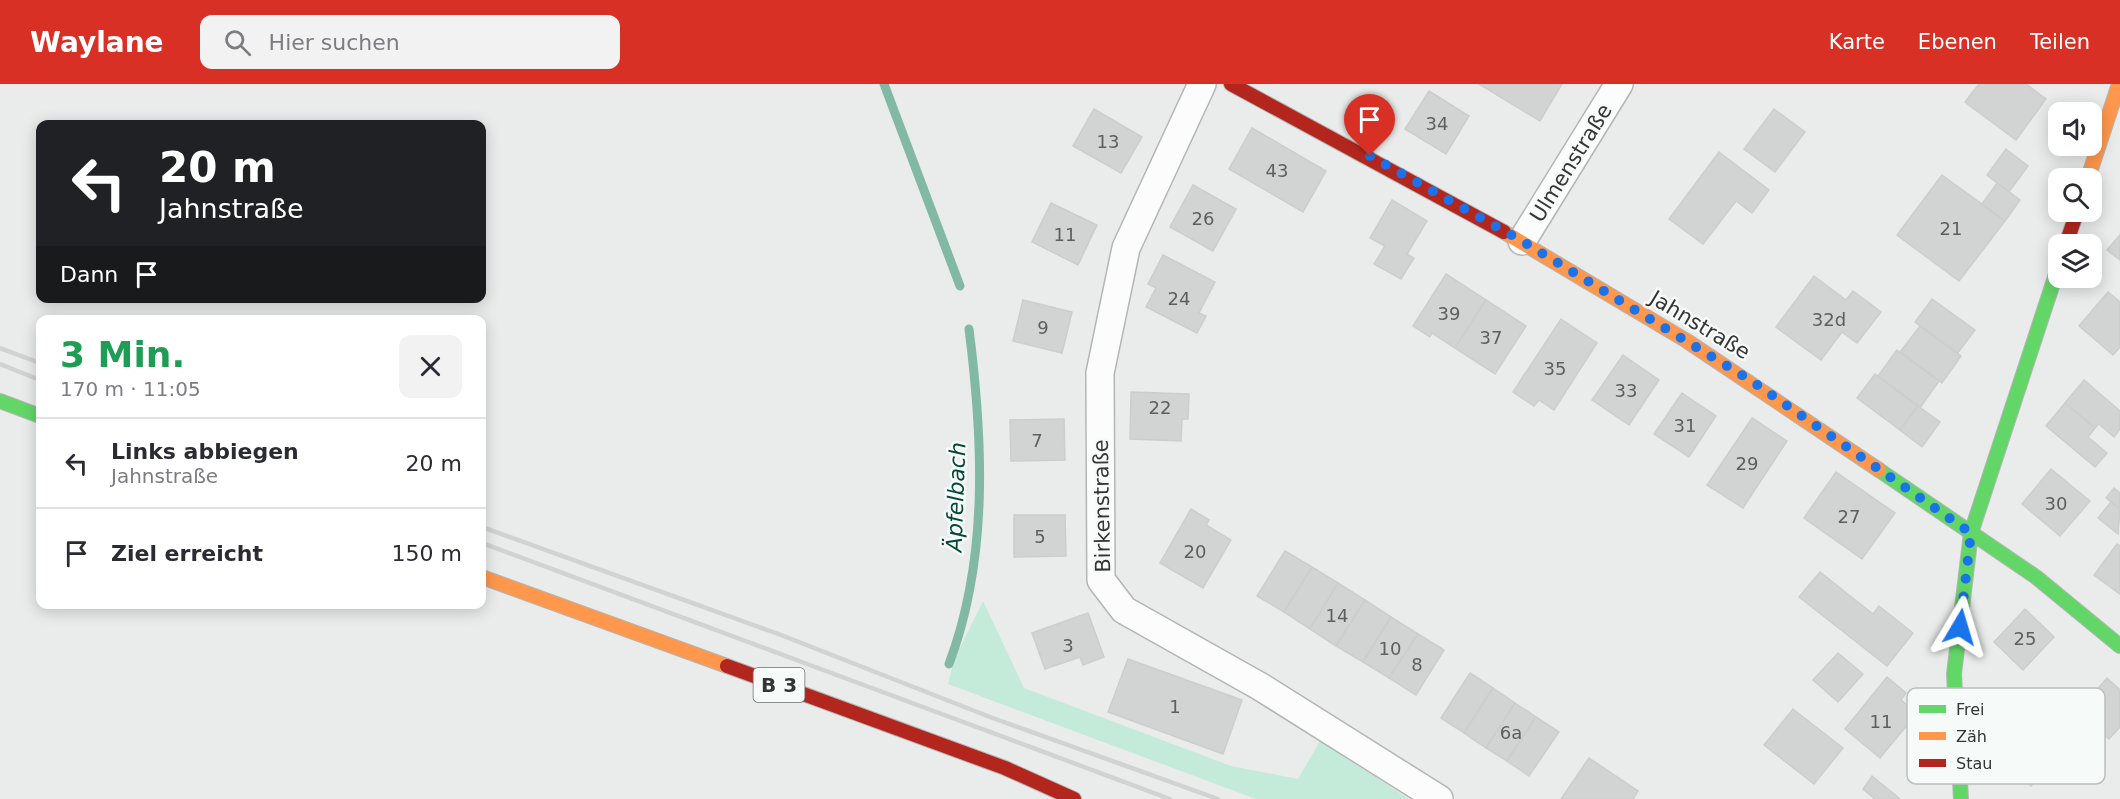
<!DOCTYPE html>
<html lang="de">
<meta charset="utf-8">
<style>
:root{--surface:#fff;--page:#f2f2f3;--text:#2b2b33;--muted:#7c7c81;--line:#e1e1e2;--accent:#d93025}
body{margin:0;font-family:"DejaVu Sans",sans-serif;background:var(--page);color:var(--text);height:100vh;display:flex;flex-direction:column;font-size:22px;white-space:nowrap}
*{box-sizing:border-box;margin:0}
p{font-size:20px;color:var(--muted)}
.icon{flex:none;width:33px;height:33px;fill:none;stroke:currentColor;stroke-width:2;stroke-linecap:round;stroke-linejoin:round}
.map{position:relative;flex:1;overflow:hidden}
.panel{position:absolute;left:36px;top:231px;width:450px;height:294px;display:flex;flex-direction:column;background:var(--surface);border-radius:12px;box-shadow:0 3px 15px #0003}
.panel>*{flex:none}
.top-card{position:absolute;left:36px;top:36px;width:450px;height:183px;border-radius:12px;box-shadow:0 3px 15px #0003;background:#202124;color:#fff;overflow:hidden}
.fabs{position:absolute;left:2048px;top:18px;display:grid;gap:12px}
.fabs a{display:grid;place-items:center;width:54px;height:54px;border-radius:12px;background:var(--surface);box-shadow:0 3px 15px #0003;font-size:30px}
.pin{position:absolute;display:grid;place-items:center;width:51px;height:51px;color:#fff;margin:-62px -26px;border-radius:50% 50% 50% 0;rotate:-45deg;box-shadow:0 0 6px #0007}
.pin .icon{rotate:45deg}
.me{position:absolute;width:66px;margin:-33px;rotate:7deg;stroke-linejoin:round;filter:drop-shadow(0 0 4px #0008)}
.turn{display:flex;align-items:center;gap:21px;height:126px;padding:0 24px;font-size:27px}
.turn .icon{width:78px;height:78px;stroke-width:2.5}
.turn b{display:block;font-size:42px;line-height:51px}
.then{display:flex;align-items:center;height:57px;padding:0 24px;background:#0003;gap:12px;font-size:22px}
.round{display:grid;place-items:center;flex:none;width:63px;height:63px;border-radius:12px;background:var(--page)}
.summary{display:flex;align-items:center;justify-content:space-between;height:102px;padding:0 24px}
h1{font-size:36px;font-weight:700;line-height:45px;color:#1e9e55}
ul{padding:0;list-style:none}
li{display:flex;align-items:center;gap:18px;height:90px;padding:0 24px;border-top:2px solid var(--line)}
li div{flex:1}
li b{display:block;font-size:22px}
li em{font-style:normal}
header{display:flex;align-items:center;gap:36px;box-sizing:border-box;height:84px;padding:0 30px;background:var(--accent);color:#fff}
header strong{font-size:28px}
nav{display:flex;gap:33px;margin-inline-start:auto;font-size:21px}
.search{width:420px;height:54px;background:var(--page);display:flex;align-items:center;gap:15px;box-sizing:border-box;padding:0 21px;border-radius:12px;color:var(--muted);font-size:22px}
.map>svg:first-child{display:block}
.green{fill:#c4eada}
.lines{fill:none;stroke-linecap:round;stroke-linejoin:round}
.stream{stroke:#81b9a4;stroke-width:9}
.building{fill:#d2d3d3;stroke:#cccecd;stroke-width:1.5}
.street-casing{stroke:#b4b5b5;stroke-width:30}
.fast-casing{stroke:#b4b5b5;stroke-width:16}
.slow-casing{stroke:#b4b5b5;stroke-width:16}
.jam-casing{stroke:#b4b5b5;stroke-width:16}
.street{stroke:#fcfcfc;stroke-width:27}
.fast{stroke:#63d668;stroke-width:14}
.slow{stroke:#ff974d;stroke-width:14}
.jam{stroke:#b3261e;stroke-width:14}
.rail{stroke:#d1d2d2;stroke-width:4.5}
.route{stroke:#1a73e8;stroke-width:10;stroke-dasharray:0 18}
.labels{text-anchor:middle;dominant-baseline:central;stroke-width:5;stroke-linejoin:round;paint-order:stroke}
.number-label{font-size:18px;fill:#5d5f5e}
.shield{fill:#f6faf8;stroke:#6e7170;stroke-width:1.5}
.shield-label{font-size:20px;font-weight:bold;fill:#343635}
.street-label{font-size:21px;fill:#343635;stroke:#f6faf8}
.water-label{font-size:22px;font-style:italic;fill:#024935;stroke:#f6faf8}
.key{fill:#f6faf8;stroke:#bcbfbe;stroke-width:1.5}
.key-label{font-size:16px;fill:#343635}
</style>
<header>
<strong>Waylane</strong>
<div class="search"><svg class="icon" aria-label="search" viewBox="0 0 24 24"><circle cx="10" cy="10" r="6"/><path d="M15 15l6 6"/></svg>Hier suchen</div>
<nav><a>Karte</a><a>Ebenen</a><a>Teilen</a></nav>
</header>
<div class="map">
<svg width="2120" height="715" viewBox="0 0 2120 715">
<rect width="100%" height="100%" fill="#eaebeb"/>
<path class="green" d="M983 517 1024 604 1231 682 1298 695 1320 657 1409 715H1256L948 600 954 576Z"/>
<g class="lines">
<g class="stream">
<path d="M884 0 960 202"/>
<path d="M949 580C989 474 983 355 969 245"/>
</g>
</g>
<g class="building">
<path d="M1479 0H1562L1540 37Z"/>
<path d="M1979 0H2026L2046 15 2016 56 1965 18Z"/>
<path d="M1429 7 1469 32 1446 70 1405 45Z"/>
<path d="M1094 25 1142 53 1121 89 1073 62Z"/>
<path d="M1774 25 1805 48 1775 88 1744 65Z"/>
<path d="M1252 44 1326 87 1303 128 1229 85Z"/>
<path d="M2006 65 2028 82 2009 108 1987 91Z"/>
<path d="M1719 68 1769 106 1752 129 1736 117 1703 160 1669 135Z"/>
<path d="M1942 91 2005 137 1959 197 1897 151Z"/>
<path d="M1997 99 2020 116 2005 137 1982 120Z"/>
<path d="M1193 101 1236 125 1213 167 1170 143Z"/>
<path d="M1392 116 1427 137 1407 170 1414 174 1401 195 1374 180 1385 162 1370 154Z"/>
<path d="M1051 119 1097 141 1078 181 1032 158Z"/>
<path d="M2120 151V176L2107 166Z"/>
<path d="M1163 171 1215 198 1199 229 1206 232 1197 249 1146 223 1156 204 1148 200Z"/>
<path d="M1446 190 1486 216 1455 264 1432 249 1430 253 1413 242Z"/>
<path d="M1814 192 1846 216 1853 207 1881 228 1857 259 1842 248 1821 276 1776 243Z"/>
<path d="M2108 208 2120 218V263L2113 271 2079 242Z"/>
<path d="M1932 215 1975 246 1957 270 1915 238Z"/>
<path d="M1023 216 1072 228 1062 269 1013 257Z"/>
<path d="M1486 216 1526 242 1495 290 1455 264Z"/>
<path d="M1561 235 1597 259 1554 326 1539 316 1534 322 1513 308Z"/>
<path d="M1920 242 1961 272 1942 299 1900 268Z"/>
<path d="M1897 266 1939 297 1920 324 1878 292Z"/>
<path d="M1623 271 1659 296 1629 341 1592 316Z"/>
<path d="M1875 290 1918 322 1900 346 1857 314Z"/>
<path d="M2084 296 2120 327V345L2114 353 2099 340 2095 344 2065 319Z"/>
<path d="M1131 308 1189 310 1188 335H1182L1181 357 1130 355Z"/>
<path d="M1682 309 1716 332 1689 373 1654 350Z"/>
<path d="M2065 319 2095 344 2088 353 2107 369 2095 383 2046 342Z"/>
<path d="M1918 322 1940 338 1922 363 1900 346Z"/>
<path d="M1752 334 1787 357 1743 424 1707 401Z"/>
<path d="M1064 335 1065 376 1011 377 1010 336Z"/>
<path d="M2051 385 2090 417 2060 452 2022 420Z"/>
<path d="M1836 388 1895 429 1862 475 1804 434Z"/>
<path d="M2114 404 2120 409V425L2106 414Z"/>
<path d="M2111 418 2120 425 2118 450 2098 434Z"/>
<path d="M1191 425 1209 436 1206 441 1231 456 1203 504 1160 479Z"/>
<path d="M1014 431H1065L1066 472 1014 473Z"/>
<path d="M2117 460 2120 462V510L2094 491Z"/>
<path d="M1285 467 1312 483 1284 528 1257 512Z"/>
<path d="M1312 483 1338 499 1310 545 1284 528Z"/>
<path d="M1820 488 1873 530 1879 522 1913 549 1887 582 1799 513Z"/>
<path d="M1338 499 1365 516 1336 562 1310 545Z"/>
<path d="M1365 516 1391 533 1363 578 1336 562Z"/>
<path d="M2025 525 2054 553 2023 586 1994 558Z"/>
<path d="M1088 529 1104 573 1083 581 1080 573 1045 585 1032 549Z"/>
<path d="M1391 533 1418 550 1389 594 1363 578Z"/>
<path d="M1418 550 1444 566 1416 611 1389 594Z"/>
<path d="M1838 569 1863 590 1838 618 1813 596Z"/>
<path d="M1128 575 1242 616 1223 670 1108 628Z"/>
<path d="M1470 589 1493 604 1464 649 1441 634Z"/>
<path d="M1887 593 1906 609 1901 616 1917 629 1880 674 1845 645Z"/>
<path d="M2107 594 2120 606V643L2109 655 2078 627Z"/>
<path d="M1493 604 1515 619 1486 664 1464 649Z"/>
<path d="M1515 619 1536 633 1507 677 1486 664Z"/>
<path d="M1793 625 1843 664 1814 700 1764 661Z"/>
<path d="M1536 633 1559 648 1529 692 1507 677Z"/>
<path d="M2029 640 2061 671 2031 702 1998 671Z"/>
<path d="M1589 674 1638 707 1633 715H1561Z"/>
<path d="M1872 692 1900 715H1875L1863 705Z"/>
</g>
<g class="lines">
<defs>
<g id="street">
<path d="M1202 0 1126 164 1100 289 1101 496 1124 526 1261 603 1439 715"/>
<path d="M1522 157 1619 0"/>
</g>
<g id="fast">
<path d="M0 317 40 332"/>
<path d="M1879 386 2036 493 2120 562"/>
<path d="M1961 715 1954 590 1971 449 2058 184"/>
</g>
<g id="slow">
<path d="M2088 94 2119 0"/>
<path d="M1504 148 1687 257 1879 386"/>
<path d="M482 493 727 582"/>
</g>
<g id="jam">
<path d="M1231 0 1504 148"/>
<path d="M2066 160 2077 128"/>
<path d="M727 582 1005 684 1074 715"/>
</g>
</defs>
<use href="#street" class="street-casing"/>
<use href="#fast" class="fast-casing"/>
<use href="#slow" class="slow-casing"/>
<use href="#jam" class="jam-casing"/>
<use href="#street" class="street"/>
<use href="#fast" class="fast"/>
<use href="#slow" class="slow"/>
<use href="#jam" class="jam"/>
<g class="rail">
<path d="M0 264 40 279"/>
<path d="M0 280 40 296"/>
<path d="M482 443 781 551 990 633 1218 715"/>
<path d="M482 459C712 543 940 631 1170 715"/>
</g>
</g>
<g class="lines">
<path class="route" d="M1370 72 1522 157 1750 296 1971 449 1960 543"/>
</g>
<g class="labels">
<g class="number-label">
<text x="1437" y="39">34</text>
<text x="1108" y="57">13</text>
<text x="1277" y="86">43</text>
<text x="1203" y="134">26</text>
<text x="1951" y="144">21</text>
<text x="1065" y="150">11</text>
<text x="1179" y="214">24</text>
<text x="1449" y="229">39</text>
<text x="1829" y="235">32d</text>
<text x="1043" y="243">9</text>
<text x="1491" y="253">37</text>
<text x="1555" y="284">35</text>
<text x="1626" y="306">33</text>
<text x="1160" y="323">22</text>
<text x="1685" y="341">31</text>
<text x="1037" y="356">7</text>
<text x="1747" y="379">29</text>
<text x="2056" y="419">30</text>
<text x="1849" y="432">27</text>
<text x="1040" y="452">5</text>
<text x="1195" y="467">20</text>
<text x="1337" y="531">14</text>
<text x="2025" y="554">25</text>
<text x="1068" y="561">3</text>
<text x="1390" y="564">10</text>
<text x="1417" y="580">8</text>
<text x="1175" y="622">1</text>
<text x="1881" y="637">11</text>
<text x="1511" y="648">6a</text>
</g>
<rect class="shield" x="753.5" y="584" width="51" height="34" rx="4.5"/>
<g class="shield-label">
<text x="779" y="601">B 3</text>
</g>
<g class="street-label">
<text transform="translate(1571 79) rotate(-58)">Ulmenstraße</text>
<text transform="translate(1700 241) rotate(31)">Jahnstraße</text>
<text transform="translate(1102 422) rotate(-91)">Birkenstraße</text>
</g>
<g class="water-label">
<text transform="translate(956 413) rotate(-88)">Äpfelbach</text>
</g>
</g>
<rect x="1907" y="604" width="198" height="96" rx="9" class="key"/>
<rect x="1919" y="621" width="27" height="8" fill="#63d668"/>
<rect x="1919" y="648" width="27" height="8" fill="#ff974d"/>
<rect x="1919" y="675" width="27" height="8" fill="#b3261e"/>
<g class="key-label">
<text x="1956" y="631">Frei</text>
<text x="1956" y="658">Zäh</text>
<text x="1956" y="685">Stau</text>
</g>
</svg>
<div class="fabs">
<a><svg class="icon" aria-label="sound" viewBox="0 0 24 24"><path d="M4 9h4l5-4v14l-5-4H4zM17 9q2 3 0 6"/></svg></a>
<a><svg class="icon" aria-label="search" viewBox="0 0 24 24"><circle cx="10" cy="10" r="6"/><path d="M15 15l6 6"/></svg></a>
<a><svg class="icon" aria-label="layers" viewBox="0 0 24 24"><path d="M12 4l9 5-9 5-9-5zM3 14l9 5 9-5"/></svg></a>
</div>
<div class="pin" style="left:1370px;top:72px;background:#d93025"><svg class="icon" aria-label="arrive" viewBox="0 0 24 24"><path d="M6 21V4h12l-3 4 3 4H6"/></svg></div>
<svg class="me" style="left:1960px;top:543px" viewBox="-20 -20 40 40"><path d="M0-17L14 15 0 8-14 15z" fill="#1a73e8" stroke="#fff" stroke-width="4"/></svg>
<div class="top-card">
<div class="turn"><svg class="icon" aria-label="left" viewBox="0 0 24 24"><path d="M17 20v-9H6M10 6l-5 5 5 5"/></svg><div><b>20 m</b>Jahnstraße</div></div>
<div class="then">Dann<svg class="icon" aria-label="arrive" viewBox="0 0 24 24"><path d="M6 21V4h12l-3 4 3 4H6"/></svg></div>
</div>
<section class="panel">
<div class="summary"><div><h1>3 Min.</h1><p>170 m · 11:05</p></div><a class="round"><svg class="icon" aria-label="close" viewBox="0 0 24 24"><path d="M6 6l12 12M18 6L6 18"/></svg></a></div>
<ul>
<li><svg class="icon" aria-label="left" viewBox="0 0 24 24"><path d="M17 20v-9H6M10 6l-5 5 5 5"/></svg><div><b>Links abbiegen</b><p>Jahnstraße</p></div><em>20 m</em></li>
<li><svg class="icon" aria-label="arrive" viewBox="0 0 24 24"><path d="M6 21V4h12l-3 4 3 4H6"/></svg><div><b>Ziel erreicht</b></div><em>150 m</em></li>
</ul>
</section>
</div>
